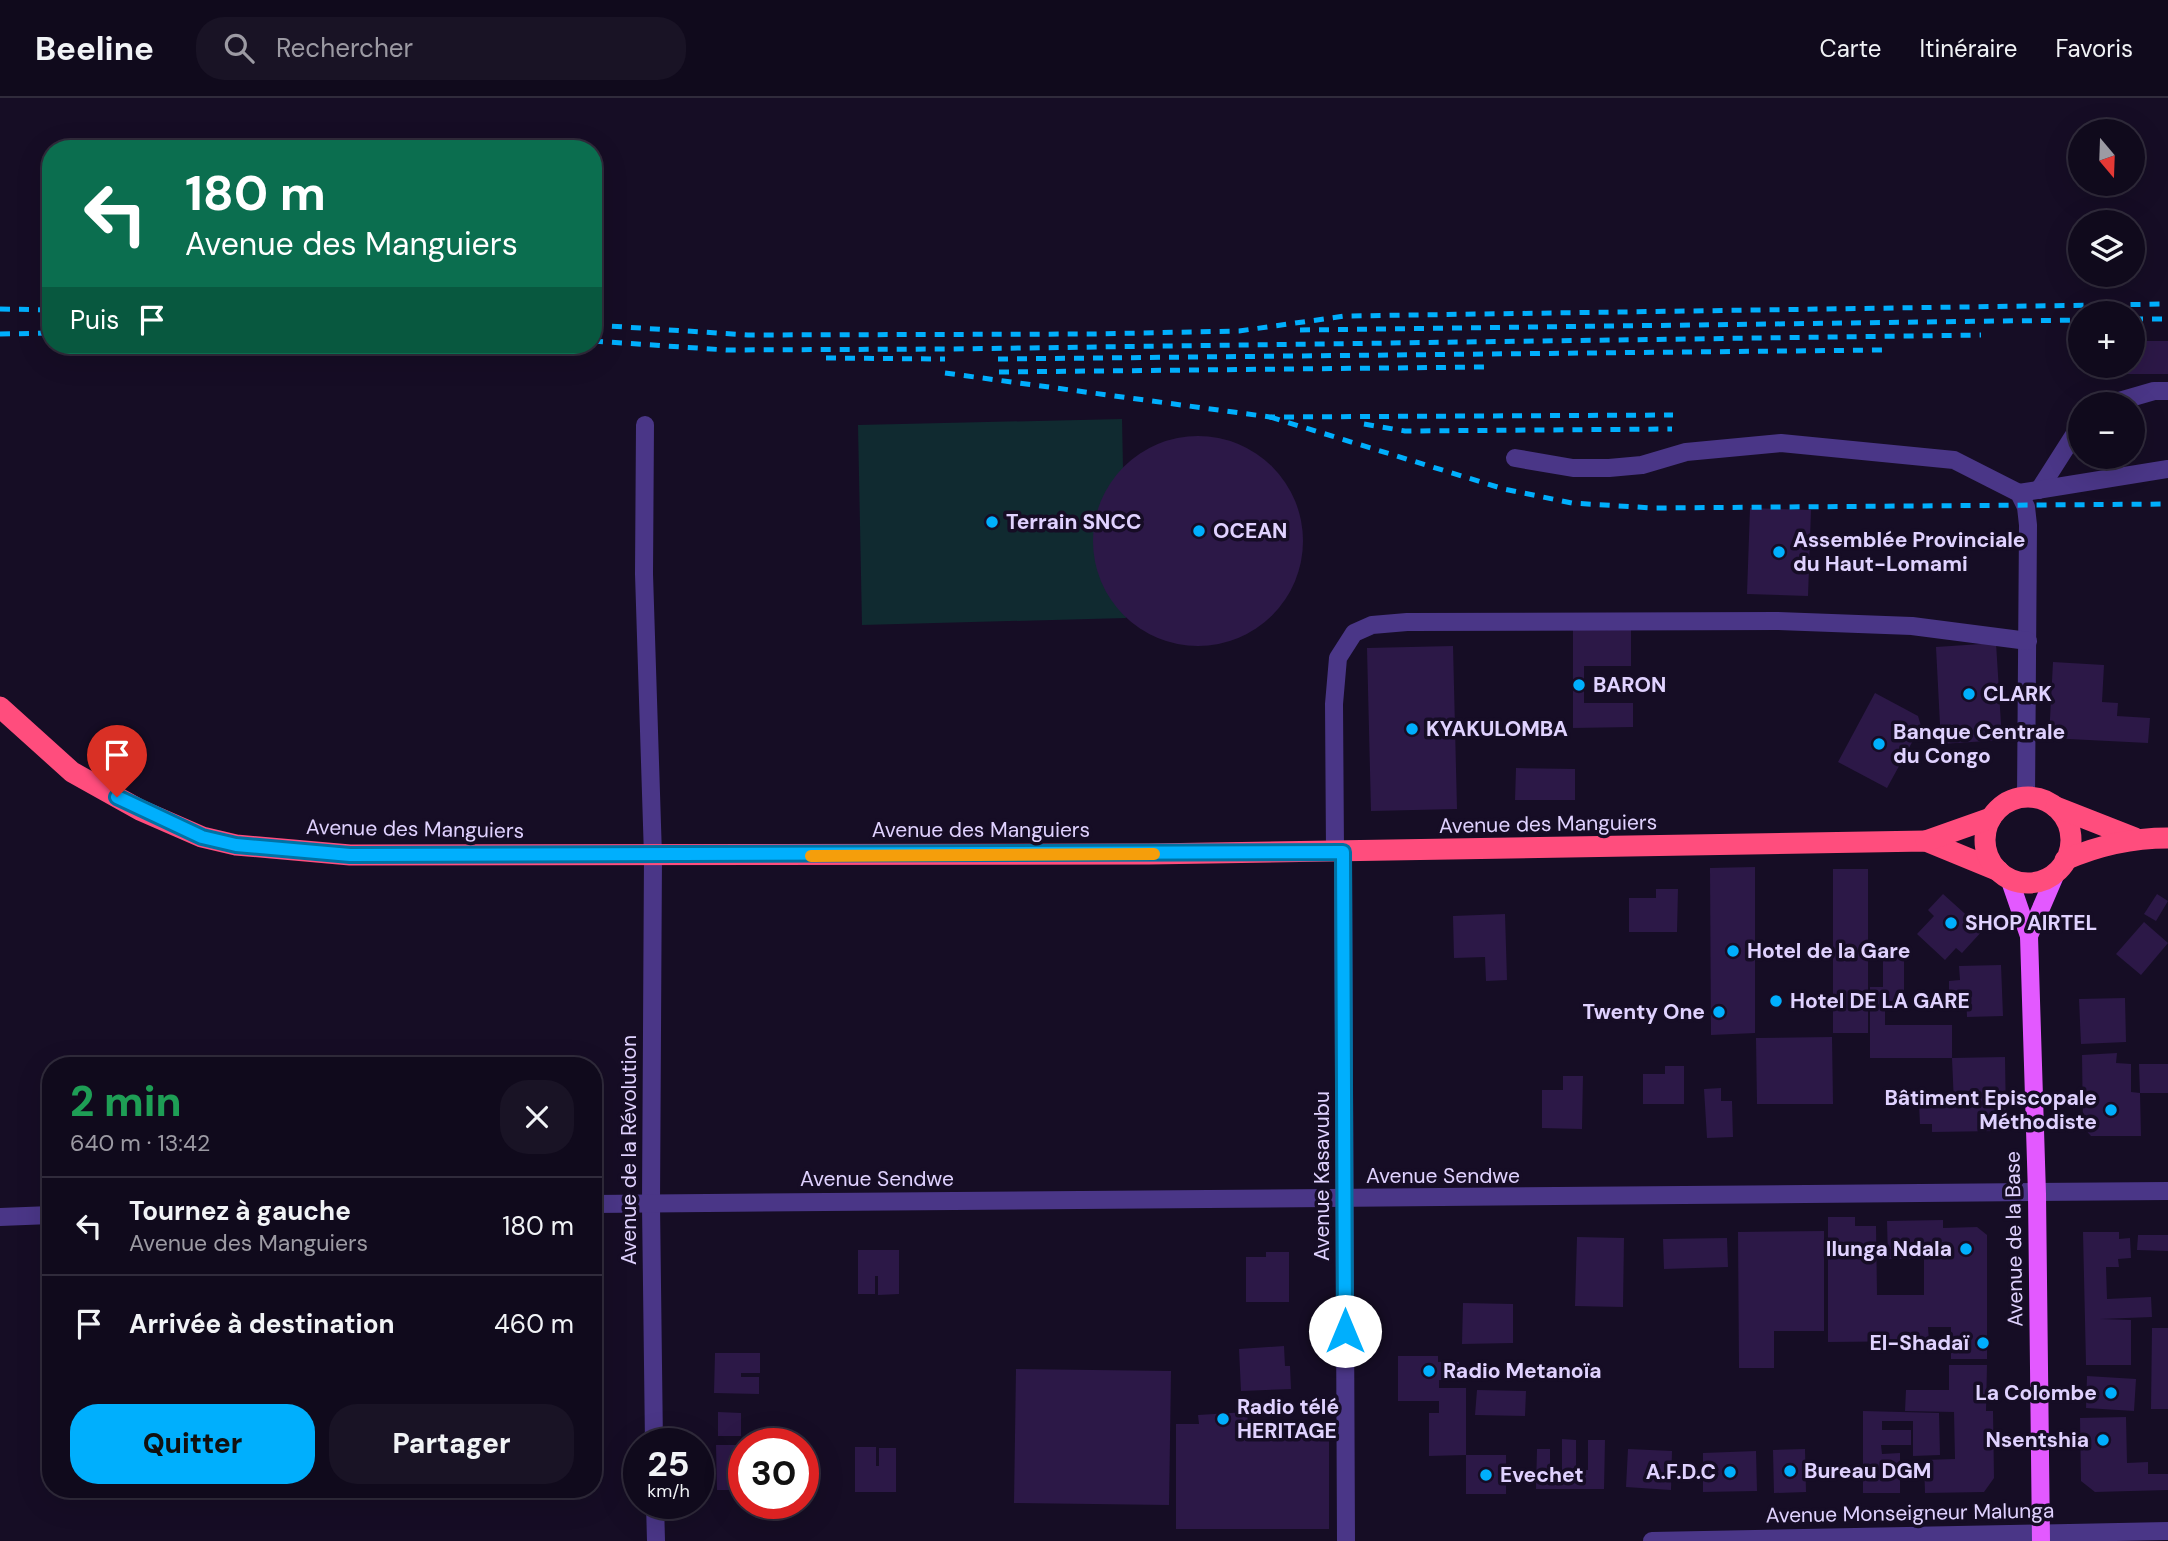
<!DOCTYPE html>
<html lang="fr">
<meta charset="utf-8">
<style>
:root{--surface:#100a1c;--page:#191325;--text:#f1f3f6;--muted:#9c9aa3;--line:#302b3b;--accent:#00affd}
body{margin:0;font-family:"DM Sans",sans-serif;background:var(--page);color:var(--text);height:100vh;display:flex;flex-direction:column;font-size:26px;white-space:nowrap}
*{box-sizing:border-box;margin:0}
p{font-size:23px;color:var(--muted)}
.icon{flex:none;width:38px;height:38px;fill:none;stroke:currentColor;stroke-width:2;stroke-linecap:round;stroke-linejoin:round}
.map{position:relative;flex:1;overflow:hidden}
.side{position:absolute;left:42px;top:959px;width:560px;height:441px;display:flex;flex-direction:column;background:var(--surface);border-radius:28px;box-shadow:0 7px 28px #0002,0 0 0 2px var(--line)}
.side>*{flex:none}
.top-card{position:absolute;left:42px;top:42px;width:560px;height:214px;border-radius:28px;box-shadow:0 7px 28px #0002,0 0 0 2px var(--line);background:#0b6e4f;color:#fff;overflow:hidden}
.needle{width:46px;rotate:161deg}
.buttons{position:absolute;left:2068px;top:21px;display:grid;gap:14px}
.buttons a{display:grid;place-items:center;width:77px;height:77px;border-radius:50%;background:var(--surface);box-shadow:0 7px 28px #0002,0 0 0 2px var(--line);font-size:35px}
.speed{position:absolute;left:623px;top:1330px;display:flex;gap:14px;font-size:35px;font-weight:700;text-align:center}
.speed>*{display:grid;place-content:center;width:91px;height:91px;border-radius:50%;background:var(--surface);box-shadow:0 7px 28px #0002,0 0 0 2px var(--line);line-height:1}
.speed small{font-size:18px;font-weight:400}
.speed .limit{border:10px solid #d22;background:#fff;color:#111}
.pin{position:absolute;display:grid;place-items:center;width:60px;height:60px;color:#fff;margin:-72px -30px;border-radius:50% 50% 50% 0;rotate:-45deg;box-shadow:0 0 7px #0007}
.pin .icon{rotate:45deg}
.me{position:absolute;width:77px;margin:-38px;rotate:0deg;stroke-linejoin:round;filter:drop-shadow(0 0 5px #0008)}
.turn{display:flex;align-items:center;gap:24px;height:147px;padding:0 28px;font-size:32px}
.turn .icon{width:91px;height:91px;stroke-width:2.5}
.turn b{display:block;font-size:49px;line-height:60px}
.then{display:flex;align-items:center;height:66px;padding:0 28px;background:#0003;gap:14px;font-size:26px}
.round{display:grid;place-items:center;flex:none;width:74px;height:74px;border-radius:28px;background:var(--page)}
.head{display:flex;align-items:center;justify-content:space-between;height:119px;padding:0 28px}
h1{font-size:42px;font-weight:800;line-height:52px;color:#1e9e55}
.cta{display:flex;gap:14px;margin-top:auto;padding:14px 28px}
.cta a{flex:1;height:80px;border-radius:28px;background:var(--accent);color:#111;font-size:28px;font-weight:800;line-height:80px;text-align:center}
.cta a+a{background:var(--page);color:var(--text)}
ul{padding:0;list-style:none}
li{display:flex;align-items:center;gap:21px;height:98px;padding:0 28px;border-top:2px solid var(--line)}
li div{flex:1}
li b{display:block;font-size:26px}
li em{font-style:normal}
header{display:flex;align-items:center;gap:42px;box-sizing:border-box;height:98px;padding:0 35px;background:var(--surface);border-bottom:2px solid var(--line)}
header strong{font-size:33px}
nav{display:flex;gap:38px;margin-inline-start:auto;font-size:24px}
.search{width:490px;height:63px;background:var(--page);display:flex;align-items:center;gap:18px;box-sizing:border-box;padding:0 24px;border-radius:28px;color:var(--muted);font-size:26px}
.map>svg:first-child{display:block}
.green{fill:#102a30}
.building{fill:#2c1847}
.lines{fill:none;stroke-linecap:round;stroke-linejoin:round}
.minor{stroke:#4a3687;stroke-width:18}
.major{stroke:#e359ff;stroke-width:18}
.highway{stroke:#ff4d7d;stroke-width:21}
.rail{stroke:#00affd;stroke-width:5;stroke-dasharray:10 9;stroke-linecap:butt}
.route-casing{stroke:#0072a4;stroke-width:18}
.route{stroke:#00affd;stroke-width:12}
.slow{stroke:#f59e0b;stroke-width:12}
.poi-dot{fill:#00affd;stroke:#160d25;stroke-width:2.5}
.labels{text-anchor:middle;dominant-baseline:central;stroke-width:7;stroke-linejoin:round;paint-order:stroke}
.poi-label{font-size:21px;font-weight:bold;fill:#e0d2ff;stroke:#160d25;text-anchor:start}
.street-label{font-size:21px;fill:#e0d2ff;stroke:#160d25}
</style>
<header>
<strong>Beeline</strong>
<div class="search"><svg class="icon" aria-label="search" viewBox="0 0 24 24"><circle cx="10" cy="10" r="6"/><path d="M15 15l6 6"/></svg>Rechercher</div>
<nav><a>Carte</a><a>Itinéraire</a><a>Favoris</a></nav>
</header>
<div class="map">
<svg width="2168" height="1443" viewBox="0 0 2168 1443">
<rect width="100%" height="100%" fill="#160d25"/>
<path class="green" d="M1122 321 1126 520 862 527 858 327Z"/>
<g class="building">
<path d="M2133 243H2168V276H2092V268H2133Z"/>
<circle cx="1198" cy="443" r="105"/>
<path d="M1750 410 1811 412 1808 498 1747 496Z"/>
<path d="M1631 526V568H1584V605H1633V629L1573 630V527Z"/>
<path d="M1996 545 2002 642 1941 646 1936 549Z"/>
<path d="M1453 548 1457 711 1371 713 1367 550Z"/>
<path d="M2053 564 2104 567 2102 604 2118 605 2117 618 2150 620 2148 645 2049 640Z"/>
<path d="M1875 595 1918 618 1921 628 1887 690 1838 664Z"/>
<path d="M1516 670 1575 671V702H1515Z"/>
<path d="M1755 769V935L1711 937 1710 770Z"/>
<rect x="1833" y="771" width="35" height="164"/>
<path d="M1656 791H1678L1677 834H1629V800H1656Z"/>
<path d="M1943 796 1983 832 1962 855 1956 850 1945 862 1917 836 1934 818 1928 812Z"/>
<path d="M2157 796 2168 803 2156 823 2144 816Z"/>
<path d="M1505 816 1507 882 1486 883 1485 859 1454 860 1453 818Z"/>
<path d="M2144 824 2168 845 2141 877 2116 856Z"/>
<path d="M1883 849H1904V903H1885V927H1952V960L2005 959 2006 1022 1998 1033 1932 1034V1026H1920L1919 1006H1954L1952 960H1870V889H1883Z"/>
<path d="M2001 867 2003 918 1967 919 1966 897H1949V883L1960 882 1959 868Z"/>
<path d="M2125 900 2126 944 2081 946 2079 901Z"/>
<path d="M1832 939 1833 1006H1757L1756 940Z"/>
<path d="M2117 955 2116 965 2131 966V994L2140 995 2139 966H2168V995H2140L2141 1038H2091L2083 1029 2082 957Z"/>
<path d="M1665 968H1684V1006H1643V976H1665Z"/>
<path d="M1563 978H1583L1582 1031 1542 1030V992H1563Z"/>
<path d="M1721 990V1003H1732L1733 1039 1707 1040 1704 991Z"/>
<path d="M1828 1119H1855V1128H1876L1877 1197H1924V1161H1888L1887 1123 1943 1122V1130L1977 1129 1987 1137V1261H1951V1229H1928L1929 1243 1828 1244Z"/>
<path d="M1824 1133V1233H1774V1270H1739L1738 1134Z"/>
<path d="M2083 1134H2119V1141L2130 1140 2131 1160 2118 1161 2119 1169H2106L2107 1201 2151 1199 2152 1219 2100 1221 2131 1222V1267H2086Z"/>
<path d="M2138 1137H2168V1153L2137 1152Z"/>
<path d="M1577 1139 1624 1140 1623 1209 1575 1208Z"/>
<path d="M1727 1140 1728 1169 1664 1171 1663 1141Z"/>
<path d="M858 1152H899V1196L878 1197V1178H875V1196H858Z"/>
<path d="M1266 1154H1289V1204H1246V1159H1266Z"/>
<path d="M1463 1205 1513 1206V1245L1462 1246Z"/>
<path d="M2152 1230H2168V1311H2151Z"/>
<path d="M1284 1248 1285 1268H1290L1291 1291 1241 1293 1239 1251Z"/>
<path d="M715 1255H760V1275H741V1279H759V1296L714 1295Z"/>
<path d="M1398 1258H1438V1264H1459V1282H1439V1290H1466V1357L1429 1358V1315H1439V1303H1398Z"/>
<path d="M1949 1267H1987L1986 1313H1993L1994 1380 1984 1394 1925 1395 1924 1362 1955 1361 1954 1314 1905 1313 1906 1292H1949Z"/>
<path d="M1016 1271 1171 1273 1169 1407 1014 1405Z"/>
<path d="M2087 1278 2136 1281 2134 1313 2086 1310Z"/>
<path d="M1477 1292 1526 1293 1525 1318 1475 1317Z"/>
<path d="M1863 1313 1939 1315 1940 1357 1913 1358V1323H1882V1332H1911V1347H1881L1882 1356 1900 1355V1395H1863Z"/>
<path d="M718 1314 741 1315V1338H718Z"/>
<path d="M1247 1314 1248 1326H1329V1431H1176V1326H1199L1198 1317Z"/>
<path d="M2126 1319 2127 1365 2148 1364V1376H2168V1392L2095 1394 2081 1383 2080 1320Z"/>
<path d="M1562 1341 1576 1342V1372H1588V1342H1605L1604 1391H1536L1537 1351H1550V1372H1562Z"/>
<path d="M716 1347H737V1366H740V1348H744V1392H717Z"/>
<path d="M855 1349H876V1368H879V1350H896V1394H855Z"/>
<path d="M1628 1351 1672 1353 1671 1392 1626 1389Z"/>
<path d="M1805 1351 1806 1394 1774 1395 1773 1352Z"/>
<path d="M1756 1353 1757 1393 1703 1394V1355Z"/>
<rect x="1466" y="1357" width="40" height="39"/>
</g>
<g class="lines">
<g class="minor">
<path d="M2109 306 2154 293H2168"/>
<path d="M645 327 644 476 653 758 651 1107 654 1346"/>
<path d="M1515 360 1573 370H1609L1642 367 1686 354 1781 345 1954 362 2019 395 2026 409 2028 427 2026 699"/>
<path d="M2039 392 2081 326"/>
<path d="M2019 395 2168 371"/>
<path d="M1335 753 1334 606 1338 560 1354 535 1372 527 1407 524 1778 523 1912 528 2028 543"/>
<path d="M1343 754 1346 1443"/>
<path d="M593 1106 2168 1093"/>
<path d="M0 1119 51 1117"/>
<path d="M655 1405 656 1443"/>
<path d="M1652 1443 2168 1433"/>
</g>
<g class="major">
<path d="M2009 780 2029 838 2037 1096 2041 1443"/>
<path d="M2029 838 2057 773"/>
</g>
<g class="highway">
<path d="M0 609 72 674 140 712 202 739 236 747 350 757 1149 756 1926 743 1999 773"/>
<circle cx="2028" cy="742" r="43"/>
<path d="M2056 709 2135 740"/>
<path d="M1926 743 1991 720"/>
<path d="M2065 762C2099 747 2131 740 2168 740"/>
</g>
<g class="rail">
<path d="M0 211 51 212"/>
<path d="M2133 221H2168"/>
<path d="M593 227 748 237 1094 236 1239 233 1345 218 2168 206"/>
<path d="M1300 232 2081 222"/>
<path d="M0 236 51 235"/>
<path d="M593 243 726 252 949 251 1981 237"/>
<path d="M826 260 945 261"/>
<path d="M998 261 1883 252"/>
<path d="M999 274 1484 269"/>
<path d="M945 275 1270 319 1673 317"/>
<path d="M1270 319 1504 391 1572 405 1653 410 2168 406"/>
<path d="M1364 326 1405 333 1672 331"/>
</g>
</g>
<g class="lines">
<defs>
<path id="route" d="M117 699 202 739 236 747 350 757 1343 754 1345 1233"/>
</defs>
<use href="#route" class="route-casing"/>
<use href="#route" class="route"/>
<path class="slow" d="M811 758 1154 756"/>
</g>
<g class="poi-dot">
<circle cx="992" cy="424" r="7"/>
<circle cx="1199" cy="433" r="7"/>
<circle cx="1779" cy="454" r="7"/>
<circle cx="1579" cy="587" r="7"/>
<circle cx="1969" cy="596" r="7"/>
<circle cx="1412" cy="631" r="7"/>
<circle cx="1879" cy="646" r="7"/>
<circle cx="1951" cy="825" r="7"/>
<circle cx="1733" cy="853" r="7"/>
<circle cx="1776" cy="903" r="7"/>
<circle cx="1719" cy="914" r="7"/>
<circle cx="2111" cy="1012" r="7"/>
<circle cx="1966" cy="1151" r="7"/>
<circle cx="1983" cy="1245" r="7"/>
<circle cx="1429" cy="1273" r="7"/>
<circle cx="2111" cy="1295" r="7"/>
<circle cx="1223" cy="1321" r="7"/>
<circle cx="2103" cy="1342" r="7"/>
<circle cx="1790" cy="1373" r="7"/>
<circle cx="1730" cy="1374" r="7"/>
<circle cx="1486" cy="1377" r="7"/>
</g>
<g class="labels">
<g class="poi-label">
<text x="1006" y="424">Terrain SNCC</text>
<text x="1213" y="433">OCEAN</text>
<text x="1793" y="442">Assemblée Provinciale<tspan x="1793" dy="24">du Haut-Lomami</tspan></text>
<text x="1593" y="587">BARON</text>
<text x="1983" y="596">CLARK</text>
<text x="1426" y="631">KYAKULOMBA</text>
<text x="1893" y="634">Banque Centrale<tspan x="1893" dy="24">du Congo</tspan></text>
<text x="1965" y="825">SHOP AIRTEL</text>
<text x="1747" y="853">Hotel de la Gare</text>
<text x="1790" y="903">Hotel DE LA GARE</text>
<text x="1705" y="914" text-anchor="end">Twenty One</text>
<text x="2097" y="1000" text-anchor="end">Bâtiment Episcopale<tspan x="2097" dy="24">Méthodiste</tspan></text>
<text x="1952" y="1151" text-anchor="end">Ilunga Ndala</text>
<text x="1969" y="1245" text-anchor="end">El-Shadaï</text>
<text x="1443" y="1273">Radio Metanoïa</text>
<text x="2097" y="1295" text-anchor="end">La Colombe</text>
<text x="1237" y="1309">Radio télé<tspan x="1237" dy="24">HERITAGE</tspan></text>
<text x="2089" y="1342" text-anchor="end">Nsentshia</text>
<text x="1804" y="1373">Bureau DGM</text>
<text x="1716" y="1374" text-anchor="end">A.F.D.C</text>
<text x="1500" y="1377">Evechet</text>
</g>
<g class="street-label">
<text transform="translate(1548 726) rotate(-1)">Avenue des Manguiers</text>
<text transform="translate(415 731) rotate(1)">Avenue des Manguiers</text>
<text x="981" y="732">Avenue des Manguiers</text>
<text transform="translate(629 1052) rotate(-90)">Avenue de la Révolution</text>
<text transform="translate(1322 1078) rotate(-90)">Avenue Kasavubu</text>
<text x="1443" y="1078">Avenue Sendwe</text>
<text x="877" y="1081">Avenue Sendwe</text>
<text transform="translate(2014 1141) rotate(-91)">Avenue de la Base</text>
<text transform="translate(1910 1415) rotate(-1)">Avenue Monseigneur Malunga</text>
</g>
</g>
</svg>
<div class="buttons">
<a><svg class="needle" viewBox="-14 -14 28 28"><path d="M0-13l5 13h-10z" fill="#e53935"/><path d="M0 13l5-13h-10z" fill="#9c9aa3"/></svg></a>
<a><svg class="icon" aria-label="layers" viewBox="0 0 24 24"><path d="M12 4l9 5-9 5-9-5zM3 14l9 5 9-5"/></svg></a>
<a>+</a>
<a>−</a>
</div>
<div class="speed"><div>25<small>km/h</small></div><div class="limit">30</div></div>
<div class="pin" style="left:117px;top:699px;background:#d93025"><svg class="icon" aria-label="arrive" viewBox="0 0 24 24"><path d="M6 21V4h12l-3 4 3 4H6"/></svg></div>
<svg class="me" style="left:1345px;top:1233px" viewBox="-20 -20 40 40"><circle r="19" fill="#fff"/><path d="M0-13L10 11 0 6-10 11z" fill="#00affd"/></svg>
<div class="top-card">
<div class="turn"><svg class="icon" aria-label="left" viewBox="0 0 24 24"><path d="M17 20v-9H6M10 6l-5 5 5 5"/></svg><div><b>180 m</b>Avenue des Manguiers</div></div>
<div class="then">Puis<svg class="icon" aria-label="arrive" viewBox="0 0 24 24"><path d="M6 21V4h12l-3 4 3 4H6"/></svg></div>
</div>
<section class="side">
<div class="head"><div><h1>2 min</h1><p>640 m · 13:42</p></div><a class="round"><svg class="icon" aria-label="close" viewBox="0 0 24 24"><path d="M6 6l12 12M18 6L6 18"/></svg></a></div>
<ul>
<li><svg class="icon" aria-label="left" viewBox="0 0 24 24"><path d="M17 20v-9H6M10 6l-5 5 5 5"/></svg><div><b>Tournez à gauche</b><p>Avenue des Manguiers</p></div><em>180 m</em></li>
<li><svg class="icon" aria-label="arrive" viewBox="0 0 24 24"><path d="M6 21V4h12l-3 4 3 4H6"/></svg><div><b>Arrivée à destination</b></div><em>460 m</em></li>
</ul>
<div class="cta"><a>Quitter</a><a>Partager</a></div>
</section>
</div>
